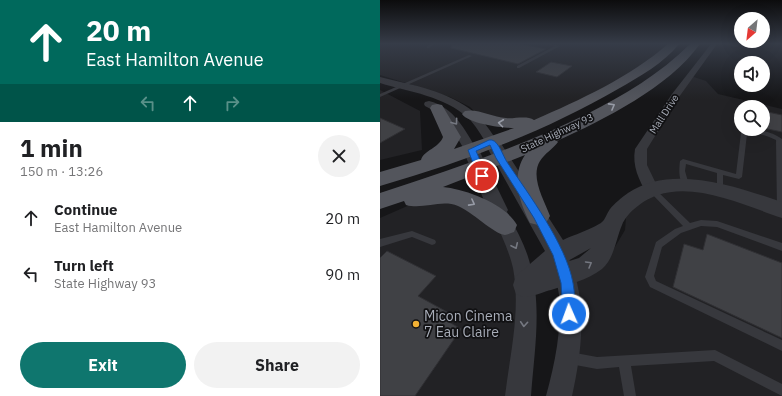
<!DOCTYPE html>
<meta charset="utf-8">
<style>
:root{--surface:#fff;--page:#f2f2f2;--text:#202124;--muted:#757577;--accent:#0f766e}
body{margin:0;font-family:"IBM Plex Sans",sans-serif;background:var(--page);color:var(--text);height:100vh;display:flex;flex-direction:column;font-size:15px;white-space:nowrap}
*{box-sizing:border-box;margin:0}
p{font-size:13px;color:var(--muted)}
.icon{flex:none;width:22px;height:22px;fill:none;stroke:currentColor;stroke-width:2;stroke-linecap:round;stroke-linejoin:round}
.map{position:relative;flex:1;overflow:hidden}
.details{display:flex;flex-direction:column;background:var(--surface);width:380px}
.details>*{flex:none}
.hud{background:#00695c;color:#fff;overflow:hidden}
.needle{width:26px;rotate:208deg}
.buttons{position:absolute;left:354px;top:12px;display:grid;gap:8px}
.buttons a{display:grid;place-items:center;width:36px;height:36px;border-radius:50%;background:var(--surface);box-shadow:0 4px 16px #0002;font-size:20px}
.pin{position:absolute;display:grid;place-items:center;width:34px;height:34px;color:#fff;margin:-17px;border:2px solid #fff;border-radius:50%;box-shadow:0 1px 4px #0007}
.me{position:absolute;width:44px;margin:-22px;rotate:358deg;stroke-linejoin:round;filter:drop-shadow(0 0 3px #0008)}
.turn{display:flex;align-items:center;gap:14px;height:84px;padding:0 20px;font-size:18px}
.turn .icon{width:52px;height:52px;stroke-width:2.5}
.turn b{display:block;font-size:28px;line-height:34px}
.lanes{display:flex;align-items:center;height:38px;padding:0 20px;background:#0003;justify-content:center;gap:20px;direction:ltr}
.lanes .off{opacity:.35}
.round{display:grid;place-items:center;flex:none;width:42px;height:42px;border-radius:21px;background:var(--page)}
.headline{display:flex;align-items:center;justify-content:space-between;height:68px;padding:0 20px}
h1{font-size:24px;font-weight:700;line-height:30px}
.cta{display:flex;gap:8px;margin-top:auto;padding:8px 20px}
.cta a{flex:1;height:46px;border-radius:24px;background:var(--accent);color:#fff;font-size:16px;font-weight:700;line-height:46px;text-align:center}
.cta a+a{background:var(--page);color:var(--text)}
ul{padding:0;list-style:none}
li{display:flex;align-items:center;gap:12px;height:56px;padding:0 20px}
li div{flex:1}
li b{display:block;font-size:15px}
li em{font-style:normal}
main{display:flex;flex:1;min-height:0}
.map>svg:first-child{display:block}
.built{fill:#222225;fill-rule:evenodd}
.building{fill:#404145;stroke:#303034}
.lines{fill:none;stroke-linecap:round;stroke-linejoin:round}
.service{fill:#37383d;fill-rule:evenodd}
.minor{fill:#37383d;fill-rule:evenodd}
.tertiary{fill:#37383d;fill-rule:evenodd}
.primary{fill:#53555c;fill-rule:evenodd}
.oneway{stroke:#979ba6}
.oneway2{stroke:#757881}
.route{fill:#1a73e8;stroke:#114b97}
.poi-dot{fill:#f2b134;stroke:#111113;stroke-width:1.5}
.labels{text-anchor:middle;dominant-baseline:central;stroke-width:3.5;stroke-linejoin:round;paint-order:stroke}
.far-street-label{font-size:10px;fill:#a8adb8;stroke:#111113}
.near-poi-label{font-size:14px;fill:#a8adb8;stroke:#111113;text-anchor:start}
</style>
<main>
<section class="details">
<div class="hud">
<div class="turn"><svg class="icon" aria-label="ahead" viewBox="0 0 24 24"><path d="M12 20V5M6 11l6-6 6 6"/></svg><div><b>20 m</b>East Hamilton Avenue</div></div>
<div class="lanes"><svg class="icon off" aria-label="left" viewBox="0 0 24 24"><path d="M17 20v-9H6M10 6l-5 5 5 5"/></svg><svg class="icon" aria-label="ahead" viewBox="0 0 24 24"><path d="M12 20V5M6 11l6-6 6 6"/></svg><svg class="icon off" aria-label="right" viewBox="0 0 24 24"><path d="M7 20v-9h11M14 6l5 5-5 5"/></svg></div>
</div>
<div class="headline"><div><h1>1 min</h1><p>150 m · 13:26</p></div><a class="round"><svg class="icon" aria-label="close" viewBox="0 0 24 24"><path d="M6 6l12 12M18 6L6 18"/></svg></a></div>
<ul>
<li><svg class="icon" aria-label="ahead" viewBox="0 0 24 24"><path d="M12 20V5M6 11l6-6 6 6"/></svg><div><b>Continue</b><p>East Hamilton Avenue</p></div><em>20 m</em></li>
<li><svg class="icon" aria-label="left" viewBox="0 0 24 24"><path d="M17 20v-9H6M10 6l-5 5 5 5"/></svg><div><b>Turn left</b><p>State Highway 93</p></div><em>90 m</em></li>
</ul>
<div class="cta"><a>Exit</a><a>Share</a></div>
</section>
<div class="map">
<svg width="402" height="396" viewBox="0 0 402 396">
<rect width="100%" height="100%" fill="#161618"/>
<g class="built">
<path d="M0 44H294L279 58 187 111 141 123 95 112 90 107 70 97 0 75Z"/>
<path d="M311 76 326 81 338 94 402 109V396H179L187 283 232 252 245 230 247 205 272 190 259 156ZM361 107H383V129H361Z"/>
<path d="M0 90 40 111 42 150 0 160Z"/>
<path d="M50 196 92 202 138 252V396H0V218Z"/>
</g>
<g class="building">
<path d="M72 44H141L166 49 138 64 71 48Z"/>
<path d="M171 62 192 66 177 77 156 72Z"/>
<path d="M383 111 402 115V132L383 128Z"/>
<path d="M0 118 25 129 0 143Z"/>
<path d="M327 234 402 263V338L293 287 304 244 323 250Z"/>
<path d="M7 251 56 276 38 296 69 313 64 319 81 329 35 396H0V258Z"/>
</g>
<g class="lines">
<g class="service">
<path d="M50 44H54L49 48H47V46Z"/>
<path d="M164 44H171L180 46 139 68H137V66L175 46Z"/>
<path d="M249 44H258L256 45Z"/>
<path d="M344 44H360L357 47Z"/>
<path d="M89 55 92 56 0 97V94Z"/>
<path d="M368 130C379 129 393 132 402 139V211H398L397 209 396 140C387 136 377 132 367 134L362 177 359 179 343 175V190L342 192H338L337 190V173L306 164 305 171 309 185 306 187C298 183 299 169 300 161L303 159 356 174 361 133Z"/>
<path d="M270 188H274L310 223 321 220 337 221 402 243V251L337 227 321 226 301 233 282 247 274 276 276 281 402 340V351L270 287 265 277 276 242 295 229 303 226 270 192 269 190Z"/>
<path d="M32 231 55 240 56 242 55 244 52 245 32 237 0 247V239Z"/>
<path d="M335 350 402 384V396L334 361 251 366 256 396H244L239 367 217 369 190 364 186 362 184 358 186 354 190 352 217 357Z"/>
</g>
<g class="minor">
<path d="M331 44H337L299 97 267 149V165L279 190 277 194 272 195 267 194C259 180 252 166 255 149L292 94Z"/>
<path d="M0 77C32 85 69 91 95 113 104 121 111 132 118 142L116 145H108C101 136 96 125 88 118 64 96 30 92 0 83Z"/>
<path d="M49 101C74 107 85 130 97 150L95 153H87C71 130 72 119 45 106L44 104 45 102Z"/>
<path d="M121 210 127 212C136 229 147 248 151 268 162 309 154 354 151 396H125C130 354 141 310 133 268 129 250 120 233 113 216L115 212Z"/>
<path d="M182 256 189 259C208 301 202 352 192 396H166C175 363 182 329 179 295 178 283 171 269 175 259Z"/>
</g>
<g class="tertiary">
<path d="M112 137 117 139 120 142 183 240C191 236 215 228 222 222 225 220 227 213 230 209 234 204 242 197 248 193 292 163 357 187 402 202V218C366 206 316 182 278 195 265 199 247 212 242 225 236 239 234 259 222 269 208 280 187 285 171 290 165 291 150 298 145 297 142 297 139 295 136 294L133 285 136 276 165 251 104 142 107 139ZM211 248 199 258 186 262Z"/>
<path d="M91 145 97 147 99 150 128 210 125 215 118 218 111 215 108 210 83 150 85 147Z"/>
</g>
<g class="primary">
<path d="M288 44H299C284 63 259 77 238 89 164 132 83 162 0 186V172L41 160C44 150 59 148 63 137L50 108 52 105 57 104 62 105 81 137 74 149 134 128C123 128 89 124 82 114L85 111C97 108 112 117 126 118 134 119 147 115 154 120 200 100 250 77 288 44Z"/>
<path d="M310 44H320C288 88 225 119 177 141L178 142C173 149 165 153 160 161 150 177 164 200 170 216L166 223 158 225 150 223C139 202 131 176 145 155L63 187C85 189 126 204 137 225L134 232C131 233 127 235 125 235 114 234 91 211 78 206 61 199 43 210 26 205L24 201 0 209V193C70 170 141 147 207 114 244 95 280 74 310 44Z"/>
</g>
</g>
<defs><path id="oneway-chevron" d="M-2-3.5L2.5 0L-2 3.5" fill="none" stroke-width="1.6" stroke-linecap="round" stroke-linejoin="round"/></defs>
<g class="oneway">
<use href="#oneway-chevron" transform="translate(232 106) rotate(-29)"/>
<use href="#oneway-chevron" transform="translate(121 123) rotate(-173)"/>
<use href="#oneway-chevron" transform="translate(92 203) rotate(28)"/>
</g>
<g class="oneway2">
<use href="#oneway-chevron" transform="translate(75 122) rotate(54)"/>
<use href="#oneway-chevron" transform="translate(135 246) rotate(65)"/>
<use href="#oneway-chevron" transform="translate(209 264) rotate(-30)"/>
<use href="#oneway-chevron" transform="translate(144 324) rotate(94)"/>
</g>
<linearGradient id="sky" x2="0" y2="1"><stop stop-color="#0c0c0d"/><stop offset="0.44" stop-color="#363c48"/><stop offset="1" stop-color="#363c48" stop-opacity="0"/></linearGradient>
<rect width="402" height="99" fill="url(#sky)"/>
<path class="route" d="M109 140H112C119 142 123 156 127 162 149 195 186 244 193 283 195 293 195 304 195 314L194 318 189 320 184 318 183 314 181 283 173 255 154 218 116 158 110 145 96 151 107 176 102 179 98 176 88 150Z"/>
<circle class="poi-dot" cx="36" cy="324" r="4"/>
<g class="labels">
<g class="far-street-label">
<text transform="translate(284 114) rotate(-57)">Mall Drive</text>
<text transform="translate(177 133) rotate(-25)">State Highway 93</text>
</g>
<g class="near-poi-label">
<text x="44" y="316">Micon Cinema<tspan x="44" dy="16">7 Eau Claire</tspan></text>
</g>
</g>
</svg>
<div class="buttons">
<a><svg class="needle" viewBox="-14 -14 28 28"><path d="M0-13l5 13h-10z" fill="#e53935"/><path d="M0 13l5-13h-10z" fill="#757577"/></svg></a>
<a><svg class="icon" aria-label="sound" viewBox="0 0 24 24"><path d="M4 9h4l5-4v14l-5-4H4zM17 9q2 3 0 6"/></svg></a>
<a><svg class="icon" aria-label="search" viewBox="0 0 24 24"><circle cx="10" cy="10" r="6"/><path d="M15 15l6 6"/></svg></a>
</div>
<div class="pin" style="left:102px;top:176px;background:#d93025"><svg class="icon" aria-label="arrive" viewBox="0 0 24 24"><path d="M6 21V4h12l-3 4 3 4H6"/></svg></div>
<svg class="me" style="left:189px;top:314px" viewBox="-20 -20 40 40"><circle r="17" fill="#1a73e8" stroke="#fff" stroke-width="3"/><path d="M0-11L8 9 0 5-8 9z" fill="#fff"/></svg>
</div>
</main>
